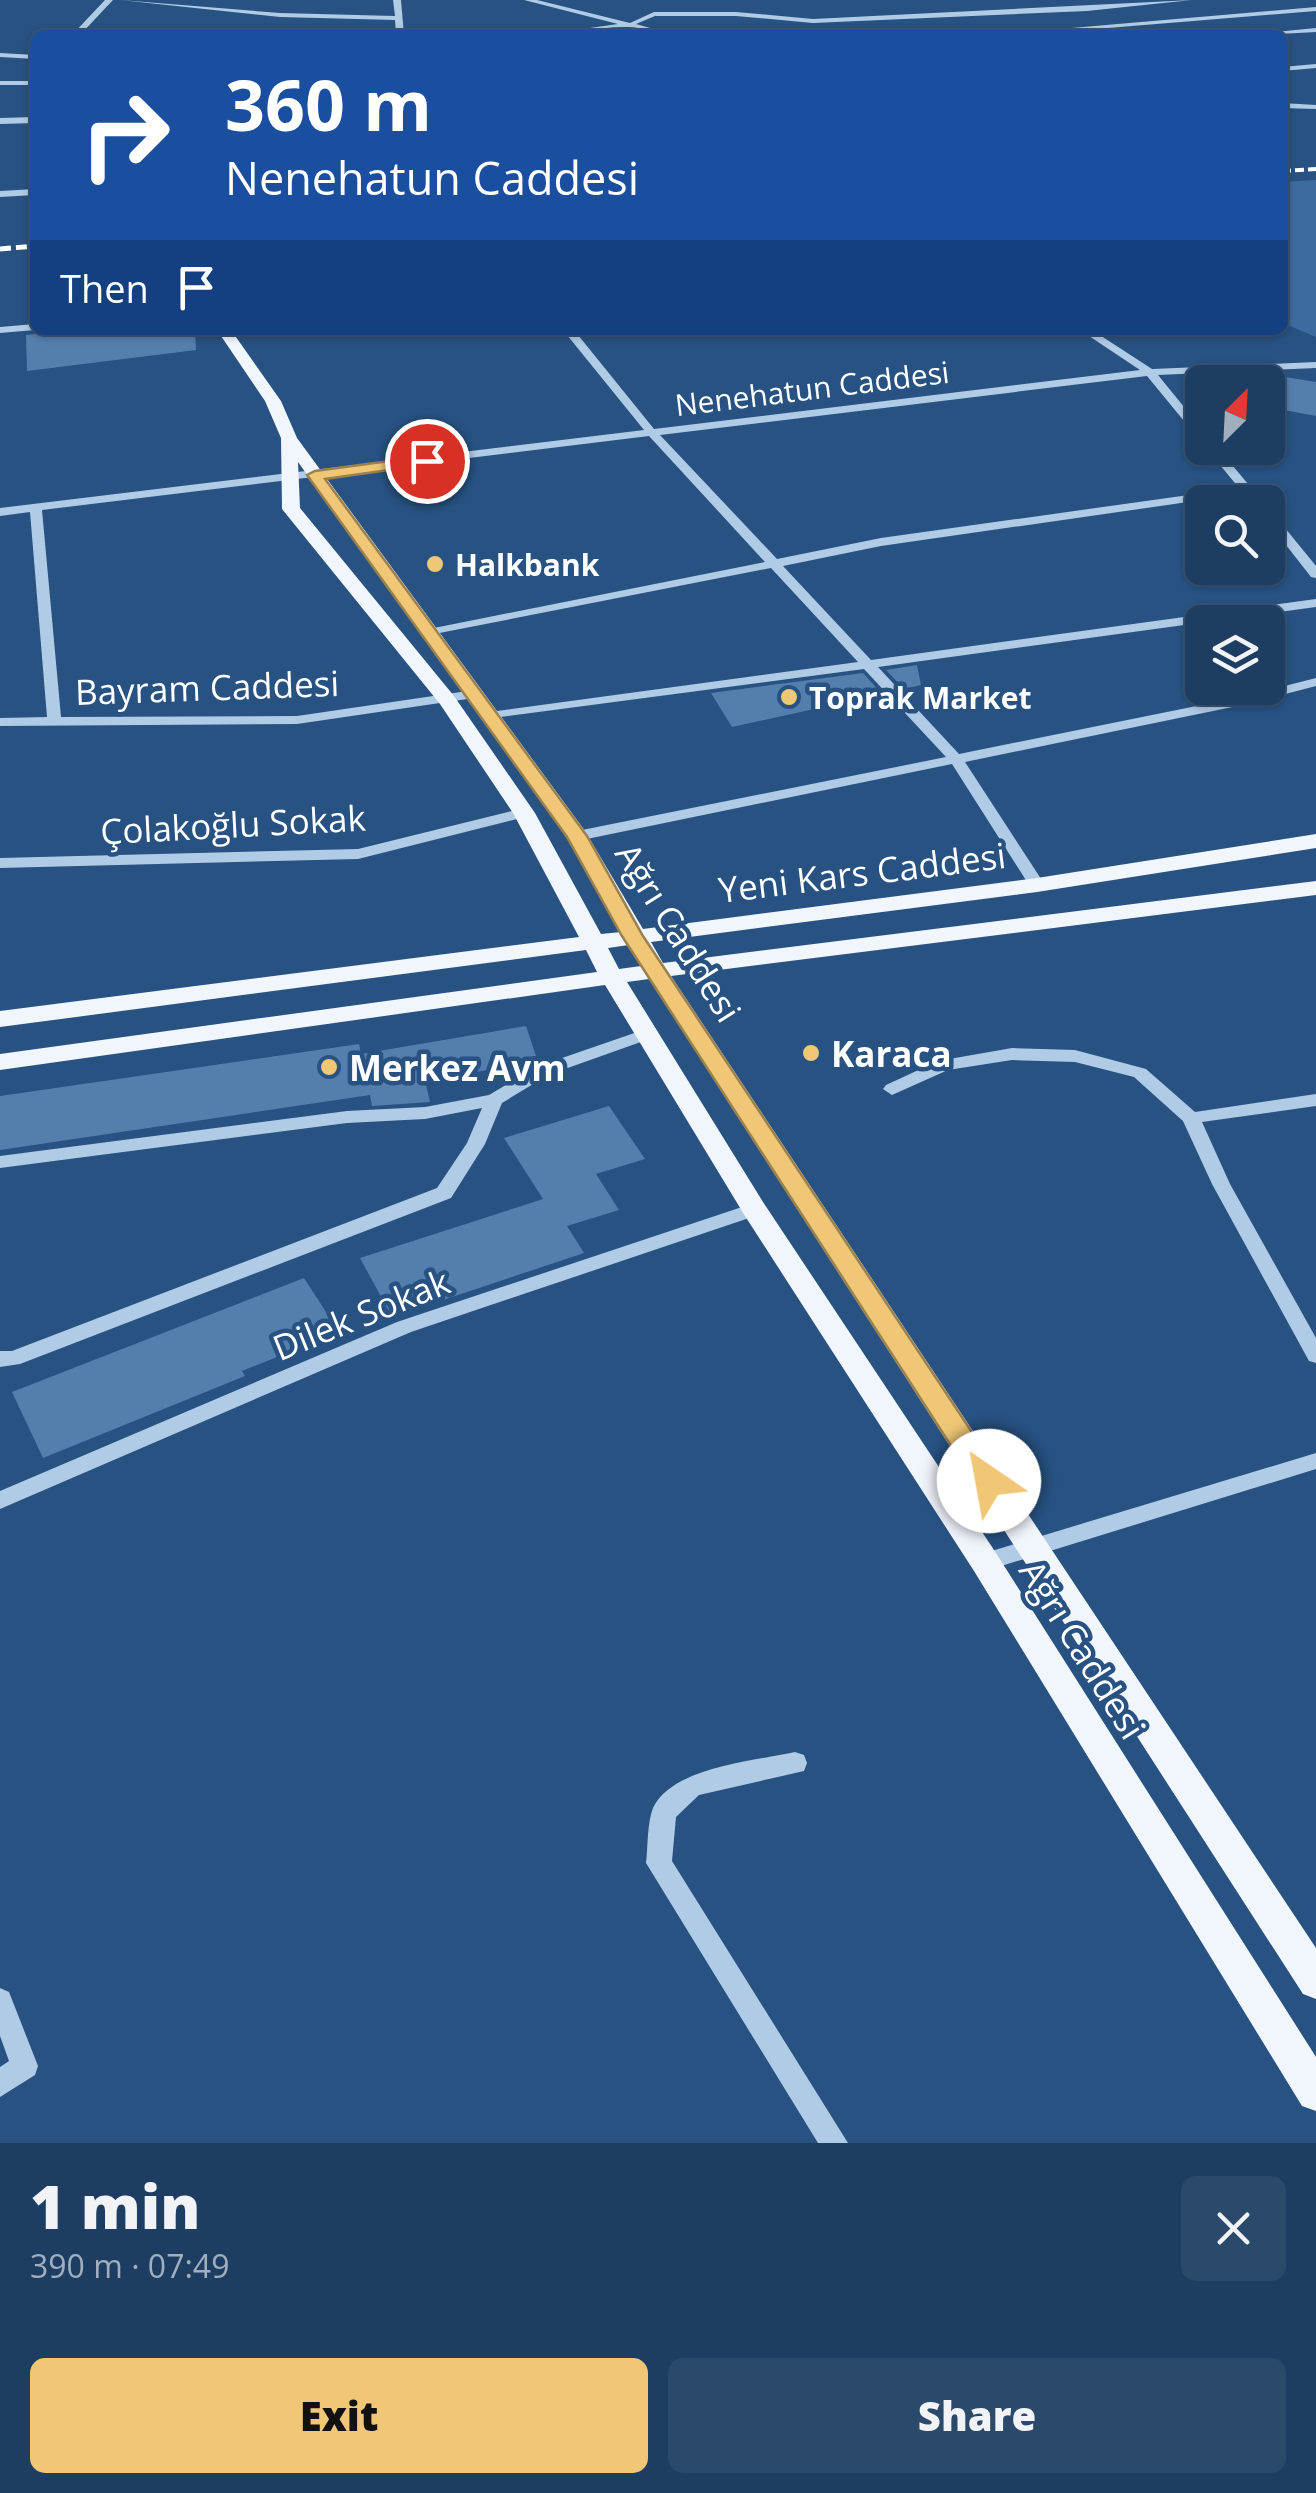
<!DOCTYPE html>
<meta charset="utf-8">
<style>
:root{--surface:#1d3e62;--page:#2a496b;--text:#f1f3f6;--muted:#a0aebe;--line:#3b5777;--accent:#efc776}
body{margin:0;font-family:"Open Sans",sans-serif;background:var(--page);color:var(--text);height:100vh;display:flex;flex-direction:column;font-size:38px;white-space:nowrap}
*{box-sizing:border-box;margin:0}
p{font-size:32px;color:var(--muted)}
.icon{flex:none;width:55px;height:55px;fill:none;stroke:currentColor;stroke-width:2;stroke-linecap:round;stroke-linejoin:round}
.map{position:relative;height:2143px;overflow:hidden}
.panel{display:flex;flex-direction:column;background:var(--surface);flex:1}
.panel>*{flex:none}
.top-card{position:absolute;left:30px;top:30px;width:1258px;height:305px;border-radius:15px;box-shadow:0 2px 8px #0004,0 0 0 2px var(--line);background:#1a4fa0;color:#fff;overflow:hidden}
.needle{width:65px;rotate:24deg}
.fabs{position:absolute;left:1185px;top:365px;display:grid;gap:20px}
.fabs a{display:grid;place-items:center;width:100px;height:100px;border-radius:15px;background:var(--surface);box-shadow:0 2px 8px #0004,0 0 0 2px var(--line);font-size:50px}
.pin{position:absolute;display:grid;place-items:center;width:85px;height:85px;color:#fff;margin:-42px;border:5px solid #fff;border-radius:50%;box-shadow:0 2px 10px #0007}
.me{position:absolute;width:110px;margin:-55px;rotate:327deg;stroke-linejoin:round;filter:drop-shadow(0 0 8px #0008)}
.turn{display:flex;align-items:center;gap:35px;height:210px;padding:0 30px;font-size:45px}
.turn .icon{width:130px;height:130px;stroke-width:2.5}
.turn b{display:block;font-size:70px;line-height:85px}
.then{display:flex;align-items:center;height:95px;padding:0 30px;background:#0003;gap:20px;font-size:38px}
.round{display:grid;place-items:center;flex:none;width:105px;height:105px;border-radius:15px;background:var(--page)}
.summary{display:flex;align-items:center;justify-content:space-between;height:170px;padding:0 30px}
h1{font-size:60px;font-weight:800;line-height:75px}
.primary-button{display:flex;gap:20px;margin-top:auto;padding:20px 30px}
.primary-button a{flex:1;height:115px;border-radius:15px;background:var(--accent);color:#111;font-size:40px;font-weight:800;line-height:115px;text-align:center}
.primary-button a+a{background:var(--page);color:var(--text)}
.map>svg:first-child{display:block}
.green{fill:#3c6c9f}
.building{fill:#547eac}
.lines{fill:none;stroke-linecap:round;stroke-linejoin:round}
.minor{fill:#b0cbe6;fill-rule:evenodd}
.major{fill:#f1f6fd;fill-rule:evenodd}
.rail-far1{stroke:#fff;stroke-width:4;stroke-dasharray:9 4;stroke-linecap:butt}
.rail{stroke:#fff;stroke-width:5;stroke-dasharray:11 5;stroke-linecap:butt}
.route{fill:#efc776;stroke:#9b814d;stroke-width:2.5}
.poi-dot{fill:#efc776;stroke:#275282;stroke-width:4}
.labels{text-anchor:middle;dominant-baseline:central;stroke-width:9;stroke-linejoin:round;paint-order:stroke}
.far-street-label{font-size:30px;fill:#fff;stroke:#275282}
.far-poi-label{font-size:30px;font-weight:bold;fill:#fff;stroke:#275282;text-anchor:start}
.street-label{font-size:35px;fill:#fff;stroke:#275282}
.poi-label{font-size:35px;font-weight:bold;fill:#fff;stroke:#275282;text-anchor:start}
</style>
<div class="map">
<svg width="1316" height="2143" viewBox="0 0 1316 2143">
<rect width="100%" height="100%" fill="#275282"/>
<path class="green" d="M1316 180V337L1283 323 1282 182Z"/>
<g class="building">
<path d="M72 330H195L196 350 27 371 26 335Z"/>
<path d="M1267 374 1316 382V416L1268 407Z"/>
<path d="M917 665 921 685 904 689 886 670Z"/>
<path d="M863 673 882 694 732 727 711 693Z"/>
<path d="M526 1026 536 1056 511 1060 513 1066 425 1080 430 1102 372 1106 370 1095 0 1150V1096L359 1044 361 1054Z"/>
<path d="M609 1106 645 1159 596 1174 619 1210 567 1226 584 1253 392 1317 360 1258 543 1199 504 1138Z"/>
<path d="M304 1278 339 1332 242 1371 245 1376 43 1458 12 1392Z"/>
</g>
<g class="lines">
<g class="minor">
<path d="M105 0H113L80 35H72Z"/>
<path d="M120 0 280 13 395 16 393 0H401L404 35H396L395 20 280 17Z"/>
<path d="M524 0H537L630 23 654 12H736L813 19 1192 0 1087 11 813 23 736 16H655L636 24 675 35C659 35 643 27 628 27 601 26 569 35 540 35L618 24Z"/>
<path d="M1316 7V11L1023 35H991Z"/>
<path d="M1316 28V32L1262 35 1266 33Z"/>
<path d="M0 53 35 55V59L0 57Z"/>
<path d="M1316 64V68L1282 71V67Z"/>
<rect x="0" y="81" width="35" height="4"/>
<path d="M1282 103 1316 105V109L1282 108Z"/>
<path d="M35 117V123L0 124V118Z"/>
<path d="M35 189V195L0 197V191Z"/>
<path d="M35 324V330L0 333V327Z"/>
<path d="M563 330H574L654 429 1140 370 1080 330H1092L1152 369 1316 362V368L1158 375 1202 429V439L1198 438 1147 376 660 435 777 559 881 538 1239 488 1206 448H1218L1263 502H1251L1244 494 881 546 783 566 871 660 1316 599V607L878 667 959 754 1246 696 1316 678V686L1247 704 965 762 1045 885 1037 890 1029 885 952 764 577 841 572 839 569 836 577 831 946 757 864 669 485 719 483 716 490 712 858 662 771 568 424 636 422 633 429 629 765 562 649 436 42 510 61 717 297 716 474 690 481 694 474 698 297 724 0 726V718L47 717 30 512 0 516V508L644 430Z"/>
<path d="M1268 511 1272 512 1316 566V578L1311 577 1268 522Z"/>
<path d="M524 808 529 810 532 813 529 816 358 859 0 868V858L358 849Z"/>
<path d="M646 1029 655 1034 652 1038 548 1075 502 1103 485 1144 451 1198 20 1364 0 1367V1351H12L437 1188 467 1143 482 1108 425 1119 347 1123 0 1168V1156L347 1111 425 1107 489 1095 536 1067Z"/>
<path d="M1012 1048 1075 1050 1146 1069 1195 1112 1316 1094V1106L1202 1122 1230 1184 1316 1338V1363L1309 1361 1212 1184 1183 1121 1134 1077 1075 1062 1012 1060 948 1070 892 1095 883 1089 886 1085 938 1061Z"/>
<path d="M754 1203 761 1204 763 1209 761 1214 411 1332 0 1509V1491L397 1322Z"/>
<path d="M1316 1453V1469L985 1571 977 1568 974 1562 977 1556 985 1553Z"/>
<path d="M795 1752 804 1755 807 1763 804 1771 699 1795 676 1817 672 1861 848 2143H818L646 1863C648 1847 647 1823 653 1808 672 1767 755 1761 795 1752Z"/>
<path d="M0 1988 9 1992 38 2066 35 2075 0 2097V2067L9 2061 0 2036Z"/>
</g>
<path class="major" d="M217 330H231L281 401 297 438 585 831 643 929 1037 878 1316 834V848L1037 892 651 942 663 963 1316 881V895L671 976 1316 1948V1999L1303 1994 649 979 627 982 763 1202 996 1553 1316 2057V2111L1302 2106 974 1571 745 1216 605 985 0 1070V1054L597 972 586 950 0 1027V1011L579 937 513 813 440 704 282 509 281 438 265 401ZM298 462 567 837 621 932 601 934 535 813 454 696 300 508ZM629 945 641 966 619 969 608 948Z"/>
<path class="rail-far1" d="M1282 171 1316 169"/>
<path class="rail" d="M0 249 35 246"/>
</g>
<path class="route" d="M427 456 432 458V464L325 479 587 836 643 936 999 1473 1003 1481 999 1489 989 1492 979 1489 622 936 567 837 307 475 315 471Z"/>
<g class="poi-dot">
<circle cx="435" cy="564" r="10"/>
<circle cx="789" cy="697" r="10"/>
<circle cx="811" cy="1053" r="10"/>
<circle cx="329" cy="1067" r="10"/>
</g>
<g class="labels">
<g class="far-street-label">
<text transform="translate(812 388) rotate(-7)">Nenehatun Caddesi</text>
</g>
<g class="far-poi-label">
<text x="455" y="564">Halkbank</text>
<text x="809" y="697">Toprak Market</text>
</g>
<g class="street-label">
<text transform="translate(207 687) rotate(-2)">Bayram Caddesi</text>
<text transform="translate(233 824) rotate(-3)">Çolakoğlu Sokak</text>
<text transform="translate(862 872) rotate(-7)">Yeni Kars Caddesi</text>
<text transform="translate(679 932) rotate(58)">Ağrı Caddesi</text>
<text transform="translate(361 1314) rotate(-22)">Dilek Sokak</text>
<text transform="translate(1083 1649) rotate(58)">Ağrı Caddesi</text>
</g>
<g class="poi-label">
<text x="831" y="1053">Karaca</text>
<text x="349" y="1067">Merkez Avm</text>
</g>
</g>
</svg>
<div class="fabs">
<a><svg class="needle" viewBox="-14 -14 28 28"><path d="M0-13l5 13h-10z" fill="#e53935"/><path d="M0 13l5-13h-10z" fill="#a0aebe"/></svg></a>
<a><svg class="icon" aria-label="search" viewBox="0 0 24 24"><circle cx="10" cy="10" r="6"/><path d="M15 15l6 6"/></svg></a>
<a><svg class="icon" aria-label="layers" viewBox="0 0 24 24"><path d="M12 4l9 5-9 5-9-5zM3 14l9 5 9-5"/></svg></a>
</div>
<div class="pin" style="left:427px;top:461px;background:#d93025"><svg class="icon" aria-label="arrive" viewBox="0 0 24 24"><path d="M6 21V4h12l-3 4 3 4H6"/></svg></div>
<svg class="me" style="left:989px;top:1481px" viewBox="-20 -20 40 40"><circle r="19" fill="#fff"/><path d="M0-13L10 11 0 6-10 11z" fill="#efc776"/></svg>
<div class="top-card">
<div class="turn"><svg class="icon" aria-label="right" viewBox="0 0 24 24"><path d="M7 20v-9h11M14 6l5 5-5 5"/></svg><div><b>360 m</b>Nenehatun Caddesi</div></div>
<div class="then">Then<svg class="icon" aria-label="arrive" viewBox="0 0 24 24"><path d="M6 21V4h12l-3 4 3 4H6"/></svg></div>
</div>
</div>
<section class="panel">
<div class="summary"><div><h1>1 min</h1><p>390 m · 07:49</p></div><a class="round"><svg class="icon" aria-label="close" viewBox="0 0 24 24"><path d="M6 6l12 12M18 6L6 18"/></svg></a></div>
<div class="primary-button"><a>Exit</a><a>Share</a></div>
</section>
